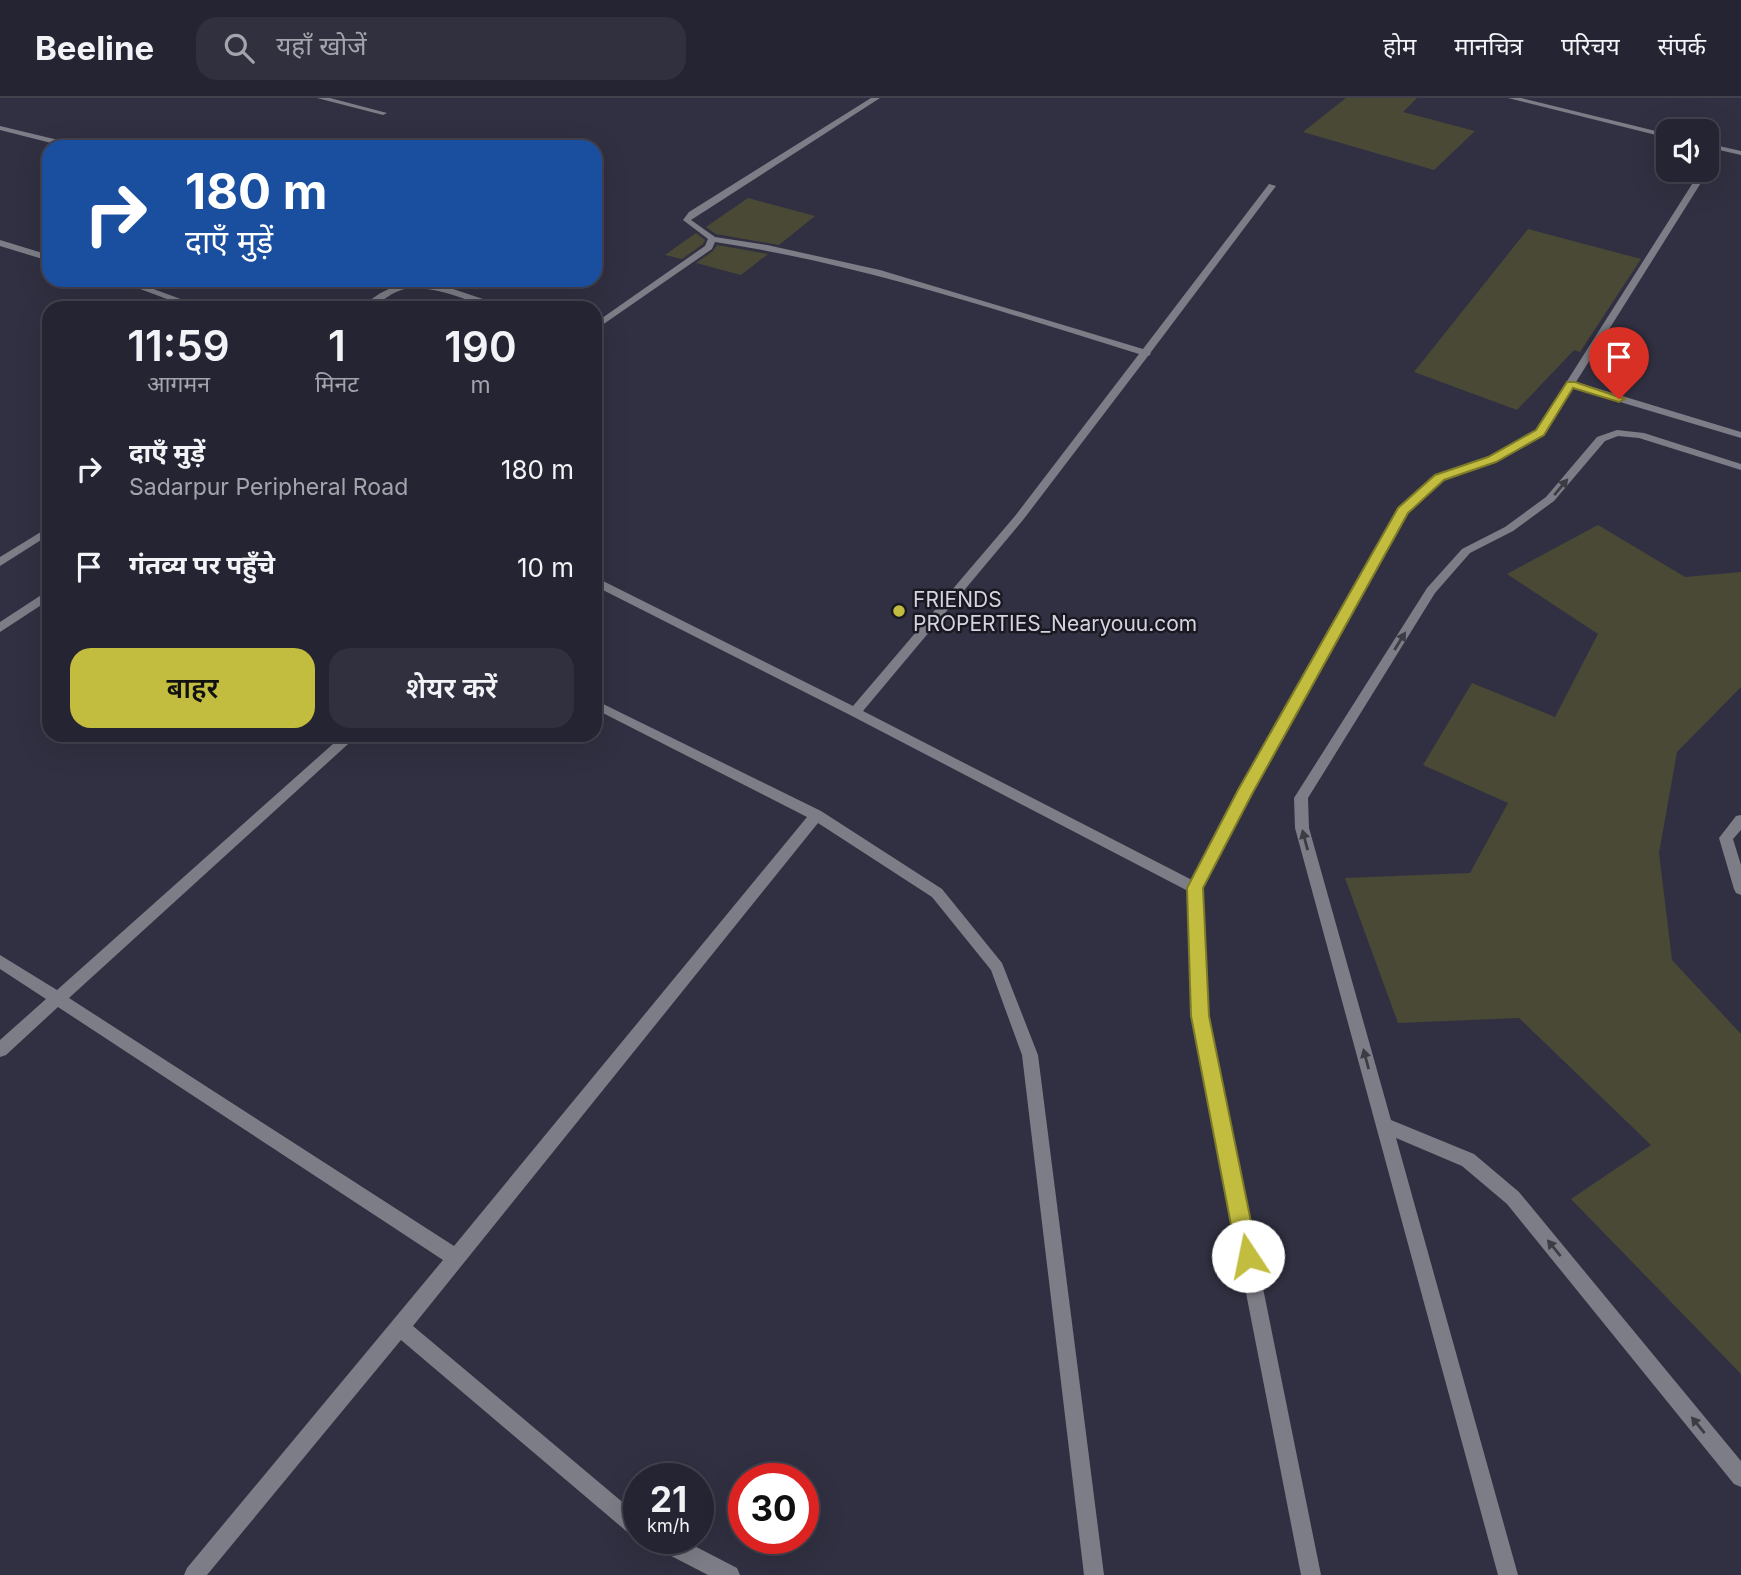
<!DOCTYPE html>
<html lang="hi">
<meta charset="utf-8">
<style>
:root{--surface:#252432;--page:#31303e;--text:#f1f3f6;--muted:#a3a4ac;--line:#42414d;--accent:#c2bd3f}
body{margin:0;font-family:Inter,"Noto Sans Devanagari",sans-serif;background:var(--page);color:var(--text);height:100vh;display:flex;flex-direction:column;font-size:26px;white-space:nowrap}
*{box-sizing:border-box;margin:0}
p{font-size:23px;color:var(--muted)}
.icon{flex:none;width:38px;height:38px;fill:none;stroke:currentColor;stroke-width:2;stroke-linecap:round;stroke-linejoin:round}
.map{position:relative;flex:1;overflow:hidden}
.drawer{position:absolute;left:42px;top:203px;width:560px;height:441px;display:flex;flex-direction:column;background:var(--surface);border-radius:21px;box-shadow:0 7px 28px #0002,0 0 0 2px var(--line)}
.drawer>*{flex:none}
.banner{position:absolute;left:42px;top:42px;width:560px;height:147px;border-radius:21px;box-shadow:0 7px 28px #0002,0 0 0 2px var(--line);background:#1a4fa0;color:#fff;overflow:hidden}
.fabs{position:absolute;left:1656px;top:21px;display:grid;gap:14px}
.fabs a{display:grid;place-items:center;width:63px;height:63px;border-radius:14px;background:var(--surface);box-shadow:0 7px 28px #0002,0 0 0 2px var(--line);font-size:35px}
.speed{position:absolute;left:623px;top:1365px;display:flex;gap:14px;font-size:35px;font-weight:700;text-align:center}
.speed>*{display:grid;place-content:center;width:91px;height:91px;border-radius:50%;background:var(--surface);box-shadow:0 7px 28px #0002,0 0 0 2px var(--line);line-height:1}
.speed small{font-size:18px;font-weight:400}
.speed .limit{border:10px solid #d22;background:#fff;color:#111}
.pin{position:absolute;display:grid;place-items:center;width:60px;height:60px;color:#fff;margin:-72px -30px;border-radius:50% 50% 50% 0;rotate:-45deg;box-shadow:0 0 7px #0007}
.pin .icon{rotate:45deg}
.me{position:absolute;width:77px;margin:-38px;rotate:349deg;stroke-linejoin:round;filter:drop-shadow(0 0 5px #0008)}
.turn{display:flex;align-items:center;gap:24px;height:147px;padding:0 28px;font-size:32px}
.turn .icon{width:91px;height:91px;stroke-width:2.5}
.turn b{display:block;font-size:49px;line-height:60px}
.eta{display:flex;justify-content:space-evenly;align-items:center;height:119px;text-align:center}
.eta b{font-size:42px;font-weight:600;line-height:49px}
.button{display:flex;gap:14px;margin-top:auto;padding:14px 28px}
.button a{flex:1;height:80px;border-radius:21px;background:var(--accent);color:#111;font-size:28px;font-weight:600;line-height:80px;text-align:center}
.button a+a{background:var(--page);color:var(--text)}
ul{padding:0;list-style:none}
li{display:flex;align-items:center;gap:21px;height:98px;padding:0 28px}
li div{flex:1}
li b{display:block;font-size:26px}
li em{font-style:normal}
header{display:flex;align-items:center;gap:42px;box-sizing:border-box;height:98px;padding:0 35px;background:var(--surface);border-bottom:2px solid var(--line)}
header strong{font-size:33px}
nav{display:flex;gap:38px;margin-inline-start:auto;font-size:24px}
.search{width:490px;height:63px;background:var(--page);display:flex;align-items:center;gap:18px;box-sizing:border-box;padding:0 24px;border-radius:21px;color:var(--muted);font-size:26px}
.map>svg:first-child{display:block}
.building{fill:#4a4935}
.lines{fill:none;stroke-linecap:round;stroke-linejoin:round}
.street{fill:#7d7d87;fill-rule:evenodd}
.oneway{fill:#3d3c45}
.route{fill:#c2bd3f;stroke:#7e7b29;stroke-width:2}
.poi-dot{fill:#c2bd3f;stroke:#1a1922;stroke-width:2.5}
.labels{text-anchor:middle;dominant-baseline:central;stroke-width:5;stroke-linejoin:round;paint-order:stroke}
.poi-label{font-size:21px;fill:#d4d4e0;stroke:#1a1922;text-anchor:start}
</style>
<header>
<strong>Beeline</strong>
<div class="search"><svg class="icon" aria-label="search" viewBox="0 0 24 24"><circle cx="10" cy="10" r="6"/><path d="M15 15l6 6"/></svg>यहाँ खोजें</div>
<nav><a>होम</a><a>मानचित्र</a><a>परिचय</a><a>संपर्क</a></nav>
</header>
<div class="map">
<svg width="1741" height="1477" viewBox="0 0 1741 1477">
<rect width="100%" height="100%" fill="#313042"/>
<g class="building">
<path d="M1346 0H1417L1403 14 1475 33 1434 72 1303 34Z"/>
<path d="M748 100 815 118 779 147 716 136 706 129Z"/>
<path d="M1528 131 1641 161 1580 254 1574 252 1517 312 1414 274Z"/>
<path d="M696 135 705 142 703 146 682 161 665 157Z"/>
<path d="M717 147 768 156 741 177 696 165 713 153Z"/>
<path d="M1598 427 1685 479 1741 474V589L1677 654 1659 755 1672 862 1741 936V1276L1571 1101 1651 1047 1519 920 1398 925 1345 780 1470 775 1508 705 1423 667 1472 585 1555 619 1598 536 1507 476Z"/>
</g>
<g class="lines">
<g class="street">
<path d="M317 0H330L387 15 383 17Z"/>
<path d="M871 0H880L691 122 715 139 767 147 880 172 1143 251 1269 86 1276 88 1151 254 1150 257 1148 258 1023 422 863 613 1192 782 1239 692 1399 411 1436 377 1488 359 1536 332 1701 72 1706 70 1709 72 1576 284 1741 334V340L1573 290 1544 336 1496 363 1444 381 1408 415 1251 696 1202 790 1208 918 1321 1477H1301L1192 918 1188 793 850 617 595 488V479L853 608 1015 418 1139 256C999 213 861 166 715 144L712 151 595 232V225L705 148 708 141 683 122 689 114Z"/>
<path d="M1508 0H1521L1668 36V40Z"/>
<path d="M0 28 79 47 80 49H67L0 32Z"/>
<path d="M1706 45 1741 53V57L1706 49Z"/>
<path d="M0 142 49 157V163L0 148Z"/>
<path d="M116 182H129L205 210H191Z"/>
<path d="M415 185 450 190 510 210C478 210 449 191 417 190 388 189 383 210 361 210 378 194 393 187 415 185Z"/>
<path d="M1617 332 1644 335 1741 366V372L1639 340 1618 338 1605 343 1554 403 1513 433 1470 455 1435 495 1308 700 1309 730 1391 1022 1474 1056 1519 1094 1741 1363V1389L1734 1386 1507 1106 1462 1068 1396 1040 1518 1477H1498L1295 730 1294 700 1427 490 1462 451 1505 429 1546 399 1597 339Z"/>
<path d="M49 429V437L0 468V459Z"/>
<path d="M49 492V502L0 534V524Z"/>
<path d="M595 602 821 713 942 791 1002 865 1038 957 1104 1477H1084L1022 957 991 872 932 799 818 725 413 1228 639 1418V1440H641L639 1441 632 1438 401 1242 207 1477H184L187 1470 443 1162 58 909 6 957 0 959V942L46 901 0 871V857L57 892 343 637H358L69 900 454 1148 807 719 595 611Z"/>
<path d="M1741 717V732L1733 741 1741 767V797L1736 795 1734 791 1719 740 1736 718Z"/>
<path d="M647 1440H679L737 1470 740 1477H708L650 1447Z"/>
</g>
</g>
<defs><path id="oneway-solid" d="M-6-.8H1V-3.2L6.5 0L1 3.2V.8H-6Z" transform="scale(1.75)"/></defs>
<g class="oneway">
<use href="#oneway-solid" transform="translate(1561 389) rotate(-50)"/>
<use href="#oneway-solid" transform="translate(1400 543) rotate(-58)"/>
<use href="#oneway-solid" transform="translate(1305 742) rotate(-105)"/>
<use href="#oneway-solid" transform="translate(1366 961) rotate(-105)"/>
<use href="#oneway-solid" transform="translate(1554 1150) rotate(-129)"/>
<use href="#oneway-solid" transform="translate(1698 1327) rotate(-129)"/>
</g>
<path class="route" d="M1567 284H1575L1625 301 1619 304 1573 290 1544 337 1496 364 1444 382 1408 415 1252 696 1203 790 1209 918 1258 1158 1255 1165 1248 1168 1240 1165 1237 1158 1191 918 1187 790 1238 692 1398 410 1435 377 1488 359 1536 332Z"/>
<circle class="poi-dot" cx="899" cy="513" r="7"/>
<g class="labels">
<g class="poi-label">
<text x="913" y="501">FRIENDS<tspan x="913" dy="24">PROPERTIES_Nearyouu.com</tspan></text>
</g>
</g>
</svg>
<div class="fabs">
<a><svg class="icon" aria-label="sound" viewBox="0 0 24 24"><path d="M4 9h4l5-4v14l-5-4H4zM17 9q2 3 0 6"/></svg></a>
</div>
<div class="speed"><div>21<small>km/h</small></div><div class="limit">30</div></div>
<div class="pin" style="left:1619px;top:301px;background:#d93025"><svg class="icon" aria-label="arrive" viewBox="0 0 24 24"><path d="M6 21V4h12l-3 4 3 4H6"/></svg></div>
<svg class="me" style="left:1248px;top:1158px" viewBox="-20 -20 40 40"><circle r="19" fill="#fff"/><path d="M0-13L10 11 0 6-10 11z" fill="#c2bd3f"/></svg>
<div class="banner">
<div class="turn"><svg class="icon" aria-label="right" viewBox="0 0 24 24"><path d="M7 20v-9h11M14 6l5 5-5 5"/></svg><div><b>180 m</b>दाएँ मुड़ें</div></div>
</div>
<section class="drawer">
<div class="eta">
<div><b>11:59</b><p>आगमन</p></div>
<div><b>1</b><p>मिनट</p></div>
<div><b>190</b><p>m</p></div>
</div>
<ul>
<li><svg class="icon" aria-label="right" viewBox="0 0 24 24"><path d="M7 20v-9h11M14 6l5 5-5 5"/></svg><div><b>दाएँ मुड़ें</b><p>Sadarpur Peripheral Road</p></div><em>180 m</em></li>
<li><svg class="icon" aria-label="arrive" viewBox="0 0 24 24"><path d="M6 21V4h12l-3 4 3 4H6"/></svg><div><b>गंतव्य पर पहुँचे</b></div><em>10 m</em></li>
</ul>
<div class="button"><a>बाहर</a><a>शेयर करें</a></div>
</section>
</div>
